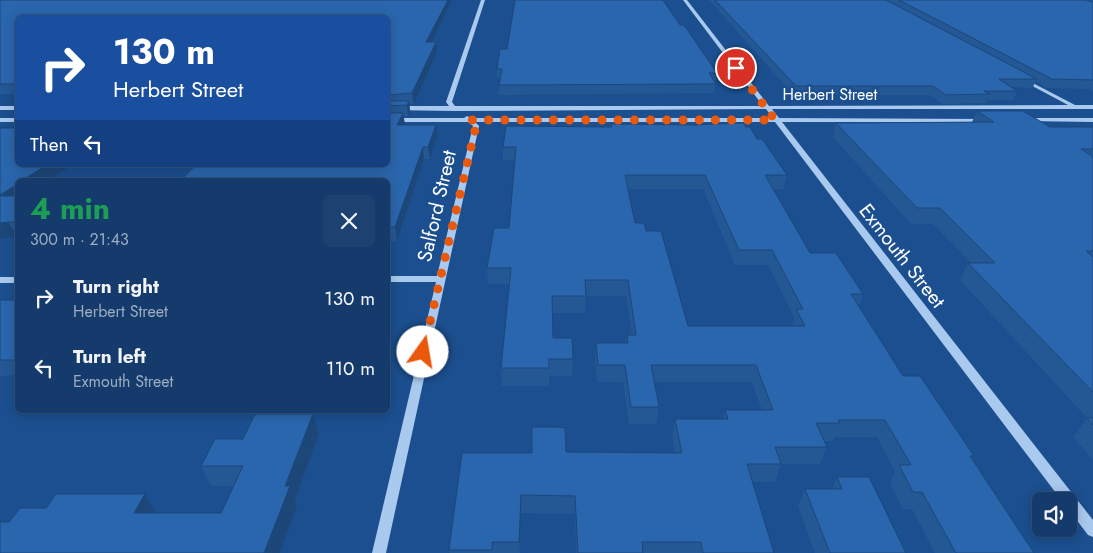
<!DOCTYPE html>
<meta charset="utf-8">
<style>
:root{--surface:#143b6b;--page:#1d4271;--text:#f1f3f6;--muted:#9dadc1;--line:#33557e}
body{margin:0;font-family:Jost,sans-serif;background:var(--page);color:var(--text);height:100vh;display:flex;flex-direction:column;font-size:19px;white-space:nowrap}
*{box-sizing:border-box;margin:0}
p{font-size:16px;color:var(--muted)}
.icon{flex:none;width:28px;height:28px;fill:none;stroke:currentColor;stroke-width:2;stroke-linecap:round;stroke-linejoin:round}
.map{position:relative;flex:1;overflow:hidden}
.drawer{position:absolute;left:15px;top:178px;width:375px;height:235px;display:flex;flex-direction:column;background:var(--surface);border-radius:8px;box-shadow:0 2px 12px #0003,0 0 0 1px var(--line)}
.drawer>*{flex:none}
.guide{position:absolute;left:15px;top:15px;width:375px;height:152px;border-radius:8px;box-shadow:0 2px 12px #0003,0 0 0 1px var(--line);background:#1a4fa0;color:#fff;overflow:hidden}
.fabs{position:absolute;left:1032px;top:492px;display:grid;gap:10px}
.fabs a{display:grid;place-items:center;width:45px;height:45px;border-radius:8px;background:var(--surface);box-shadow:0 2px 12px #0003,0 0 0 1px var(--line);font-size:25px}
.pin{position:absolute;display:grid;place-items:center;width:42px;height:42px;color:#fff;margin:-21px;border:2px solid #fff;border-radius:50%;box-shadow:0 1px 5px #0007}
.me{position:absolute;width:55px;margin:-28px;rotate:13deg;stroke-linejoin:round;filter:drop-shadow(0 0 4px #0008)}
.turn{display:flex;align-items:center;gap:18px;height:105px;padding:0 15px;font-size:22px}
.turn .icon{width:65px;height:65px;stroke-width:2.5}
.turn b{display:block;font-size:35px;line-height:42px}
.then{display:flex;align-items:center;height:48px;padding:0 15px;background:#0003;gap:10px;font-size:19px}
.round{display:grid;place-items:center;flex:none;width:52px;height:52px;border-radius:8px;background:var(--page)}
.head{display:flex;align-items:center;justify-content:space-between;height:85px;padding:0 15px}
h1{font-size:30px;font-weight:700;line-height:38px;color:#1e9e55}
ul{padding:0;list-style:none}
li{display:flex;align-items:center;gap:15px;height:70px;padding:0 15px}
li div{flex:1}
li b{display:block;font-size:19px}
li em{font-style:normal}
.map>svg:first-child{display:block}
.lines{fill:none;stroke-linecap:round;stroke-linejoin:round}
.minor{fill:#a9c9ee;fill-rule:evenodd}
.wall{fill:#245895;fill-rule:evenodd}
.shaded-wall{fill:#1d4779}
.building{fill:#2a66ad;stroke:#1d4779;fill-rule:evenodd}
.route{stroke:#ea580c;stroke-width:9;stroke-dasharray:0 16.2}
.labels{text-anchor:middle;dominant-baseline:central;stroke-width:5;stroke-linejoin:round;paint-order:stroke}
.far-street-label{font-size:16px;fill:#fff;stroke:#1b4f8f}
.street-label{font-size:20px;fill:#fff;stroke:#1b4f8f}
</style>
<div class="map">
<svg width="1093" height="553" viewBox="0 0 1093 553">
<rect width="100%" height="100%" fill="#1b4f8f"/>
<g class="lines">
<g class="minor">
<path d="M481 0H485L452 102 455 106H763L683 0H687L769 106 1068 105 1023 81V79H1025L1075 105H1093V109H772L779 118 987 119V121L985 122H782L1093 520V537L1088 535 1069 510V501H1062L775 122H475L479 126 386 553H372L436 282H388V276H437L473 126 468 122H388V118H464L467 116 471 118H773L766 109 454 111 388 110V106H449L446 102Z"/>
<rect x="0" y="106" width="18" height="4"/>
<rect x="0" y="118" width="18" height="4"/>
<path d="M1026 118H1093V122L1024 121V119Z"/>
<rect x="0" y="277" width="18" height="6"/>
</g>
</g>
<g class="wall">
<path d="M0 0H452L431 42 437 52 414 104H409L410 112 408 116H404V125L437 136 430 159H424L397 241H388V180L196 166 195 165H388V18H18V94H0Z"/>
<path d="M709 0H1093V91L1088 89 1047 88 1035 81 1033 88 1012 87 1017 91 1013 100H987L986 103 943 104 930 95H794Z"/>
<path d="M680 25 717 73 714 93 499 95V85L500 78H497V69L507 49Z"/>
<path d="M977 111 1050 127H1093V460L1073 437 1087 418 960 280 968 263H971L933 224H911L833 137 836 123 972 122Z"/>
<path d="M611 124 746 127 757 139 787 175 783 189H773L810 253 863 294 859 306 903 376 974 456 972 460 1034 553H935L912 509H903L890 483 895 472 877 437H834L833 441H824L827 447 820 464H781L775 482H752L774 553H576L575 514 521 513 520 553H450L449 550 532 453 566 452 675 453 672 437 675 419H723L725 410H762L752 382H654L659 407 656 424H629L623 382H597L595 360 596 343H626L627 335H632L626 296H586L585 313H553V338L573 359 572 376H549V386H502L501 368 510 284H488L487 268 509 228 515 160H503V147L611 127ZM628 189H703L735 265H768L794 317 792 326H688L646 231 635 223Z"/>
<path d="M0 128 18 165H72L50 180H18V236L0 239Z"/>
<path d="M0 300H18V375L0 376Z"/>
<path d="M307 410H348L347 414H313L319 434 295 500 297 506 280 553 9 522 157 513H221L233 486H211L201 466 243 439 309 414Z"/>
<path d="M837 477 906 553H815L798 506 805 489H832Z"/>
</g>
<g class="shaded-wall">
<path d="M448 0H452L427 52 426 42Z"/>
<path d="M436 42 437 52 414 104 412 93Z"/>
<path d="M409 101 410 112 408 116 407 105Z"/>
<path d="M403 113 405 124 399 137 397 125Z"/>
<path d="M436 125 437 136 430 159 428 147Z"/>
<path d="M423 147 424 159 397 241 395 227Z"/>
<path d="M46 165H72L50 180H23Z"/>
<path d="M18 184V202L0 198V195Z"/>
<path d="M8 222 17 236 0 239V223Z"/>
<path d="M313 414 319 434 295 500 297 506 280 553H264L285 486Z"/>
<path d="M145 494 157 514 134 513Z"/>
<path d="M521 495V513L519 553V542Z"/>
</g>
<g class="building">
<path d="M0 0H448L426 42H436L412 93 388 95V18H18V84H0Z"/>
<path d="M515 0H663L680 25H684L717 73H709L716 84 499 85 502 69H497L500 49H507Z"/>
<path d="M715 0H886L1037 79H999L1017 91H984L990 94 946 95 933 86H796Z"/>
<path d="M899 0H1086L1093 2V80L1052 79Z"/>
<path d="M388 101H409L407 105 388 106Z"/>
<path d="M977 111H1023L1050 127H1093V149H1081L1093 157V251H1086L1093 257V392L968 263H995L940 208H917L836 123 994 122Z"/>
<path d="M388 113H403L397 125H436L428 147H423L395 227H388V180H181L196 165H388Z"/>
<path d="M743 123 746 127H750L757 139H762L787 175H765L810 253H836L863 294H851L903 376H920L974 456H970L1034 553H956L922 492H913L899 465H911L885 420H838L840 423H816L827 447H775L781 464H747L774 553H703L701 542H642L643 553H578L575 496 521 495 519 542H492V550H449L462 453H532V427H557L565 428 566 452 682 453 675 419H728L725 410H773L756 365H651L659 407H631L625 365H598L596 343H628L627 335H636L628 280H585L586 296H552L553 338H572L573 359H549V368H501L511 268H487L494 228H509L516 147H503L506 126 612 127 611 124 695 125ZM625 175H705L739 250H772L803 309H796L805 326H688L661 231H646L644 223H635Z"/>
<path d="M0 128H18V165H46L23 180H18V184L0 195Z"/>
<path d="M0 196H18V222H8L0 223Z"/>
<rect x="0" y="300" width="18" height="60"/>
<path d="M255 414H313L285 486H290L264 553H0V522H9L20 508H46L56 494H145L134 513H221L243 466H201L215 439H243Z"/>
<path d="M1087 418H1093V425Z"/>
<path d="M837 477H869L906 553H830L805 489H842Z"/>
</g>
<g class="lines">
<path class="route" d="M423 352 476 126 470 120H775L736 68"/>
</g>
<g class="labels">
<g class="far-street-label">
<text x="830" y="94">Herbert Street</text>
</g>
<g class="street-label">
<text transform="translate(437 206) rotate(-77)">Salford Street</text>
<text transform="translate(902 256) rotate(52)">Exmouth Street</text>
</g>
</g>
</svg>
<div class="fabs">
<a><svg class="icon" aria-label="sound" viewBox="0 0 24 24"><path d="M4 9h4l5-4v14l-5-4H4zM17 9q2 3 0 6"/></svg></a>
</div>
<div class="pin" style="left:736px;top:68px;background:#d93025"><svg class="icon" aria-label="arrive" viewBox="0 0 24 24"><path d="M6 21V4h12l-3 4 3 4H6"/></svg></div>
<svg class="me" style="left:423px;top:352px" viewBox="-20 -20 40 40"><circle r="19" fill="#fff"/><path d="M0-13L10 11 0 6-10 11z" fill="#ea580c"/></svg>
<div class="guide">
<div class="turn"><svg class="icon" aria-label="right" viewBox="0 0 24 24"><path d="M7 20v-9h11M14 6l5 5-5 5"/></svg><div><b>130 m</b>Herbert Street</div></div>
<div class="then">Then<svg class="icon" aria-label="left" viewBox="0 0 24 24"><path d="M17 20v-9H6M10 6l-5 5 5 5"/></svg></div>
</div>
<section class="drawer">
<div class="head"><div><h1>4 min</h1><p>300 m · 21:43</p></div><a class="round"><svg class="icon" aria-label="close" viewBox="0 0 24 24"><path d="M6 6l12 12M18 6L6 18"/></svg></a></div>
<ul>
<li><svg class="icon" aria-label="right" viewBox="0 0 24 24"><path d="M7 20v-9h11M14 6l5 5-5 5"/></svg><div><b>Turn right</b><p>Herbert Street</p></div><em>130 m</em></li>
<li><svg class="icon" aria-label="left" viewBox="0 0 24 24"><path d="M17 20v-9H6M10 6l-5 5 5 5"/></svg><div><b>Turn left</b><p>Exmouth Street</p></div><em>110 m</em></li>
</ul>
</section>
</div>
